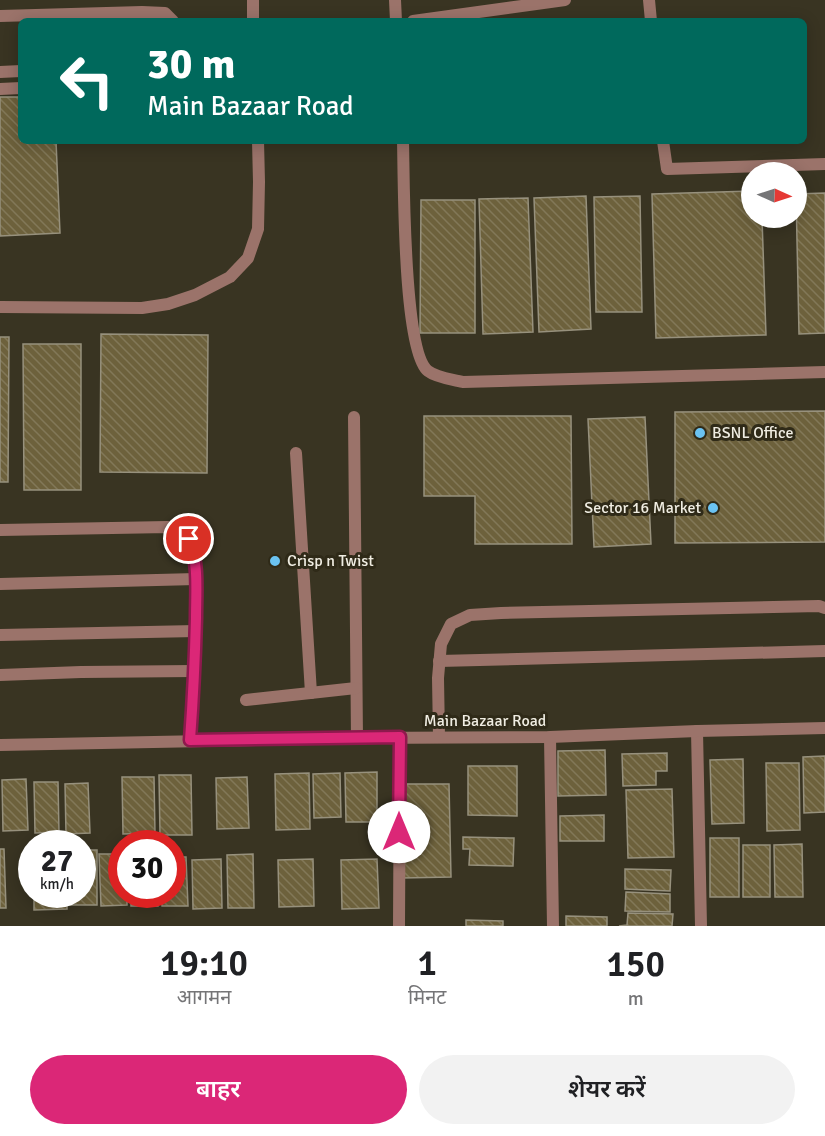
<!DOCTYPE html>
<html lang="hi">
<meta charset="utf-8">
<style>
:root{--surface:#fff;--page:#f2f2f2;--text:#202124;--muted:#757577;--accent:#db2777}
body{margin:0;font-family:Signika,"Noto Sans Devanagari",sans-serif;background:var(--page);color:var(--text);height:100vh;display:flex;flex-direction:column;font-size:22px;white-space:nowrap}
*{box-sizing:border-box;margin:0}
p{font-size:20px;color:var(--muted)}
.icon{flex:none;width:33px;height:33px;fill:none;stroke:currentColor;stroke-width:2;stroke-linecap:round;stroke-linejoin:round}
.map{position:relative;height:926px;overflow:hidden}
.side{display:flex;flex-direction:column;background:var(--surface);flex:1}
.side>*{flex:none}
.hud{position:absolute;left:18px;top:18px;width:789px;height:126px;border-radius:9px;box-shadow:0 3px 15px #0003;background:#00695c;color:#fff;overflow:hidden}
.needle{width:39px;rotate:93deg}
.controls{position:absolute;left:741px;top:162px;display:grid;gap:12px}
.controls a{display:grid;place-items:center;width:66px;height:66px;border-radius:50%;background:var(--surface);box-shadow:0 3px 15px #0003;font-size:30px}
.speed{position:absolute;left:18px;top:830px;display:flex;gap:12px;font-size:30px;font-weight:700;text-align:center}
.speed>*{display:grid;place-content:center;width:78px;height:78px;border-radius:50%;background:var(--surface);box-shadow:0 3px 15px #0003;line-height:1}
.speed small{font-size:15px;font-weight:400}
.speed .limit{border:9px solid #d22;background:#fff;color:#111}
.pin{position:absolute;display:grid;place-items:center;width:51px;height:51px;color:#fff;margin:-26px;border:3px solid #fff;border-radius:50%;box-shadow:0 2px 6px #0007}
.me{position:absolute;width:66px;margin:-33px;rotate:0deg;stroke-linejoin:round;filter:drop-shadow(0 0 4px #0008)}
.turn{display:flex;align-items:center;gap:21px;height:126px;padding:0 30px;font-size:27px}
.turn .icon{width:78px;height:78px;stroke-width:2.5}
.turn b{display:block;font-size:42px;line-height:51px}
.eta{display:flex;justify-content:space-evenly;align-items:center;height:102px;text-align:center}
.eta b{font-size:36px;font-weight:600;line-height:42px}
.cta{display:flex;gap:12px;margin-top:auto;padding:12px 30px}
.cta a{flex:1;height:69px;border-radius:36px;background:var(--accent);color:#fff;font-size:24px;font-weight:600;line-height:69px;text-align:center}
.cta a+a{background:var(--page);color:var(--text)}
.map>svg:first-child{display:block}
.building{fill:url(#building-back-hatch);stroke:#97917d;stroke-width:1.5}
.lines{fill:none;stroke-linecap:round;stroke-linejoin:round}
.lane{stroke:#9b736a;stroke-width:12}
.street{stroke:#9b736a;stroke-width:12}
.route-casing{stroke:#8e194d;stroke-width:15}
.route{stroke:#db2777;stroke-width:10}
.poi-dot{fill:#6bc3f2;stroke:#2f2a18;stroke-width:2}
.labels{text-anchor:middle;dominant-baseline:central;stroke-width:6;stroke-linejoin:round;paint-order:stroke}
.poi-label{font-size:16px;fill:#f0ede2;stroke:#2f2a18;text-anchor:start}
.street-label{font-size:16px;fill:#f0ede2;stroke:#2f2a18}
</style>
<div class="map">
<svg width="825" height="926" viewBox="0 0 825 926">
<defs>
<pattern id="building-back-hatch" width="6" height="6" patternUnits="userSpaceOnUse" patternTransform="scale(1.5)"><rect width="6" height="6" fill="#6d613c"/><path d="M-1 5l2 2M0 0l6 6M5-1l2 2" fill="none" stroke="#827858"/></pattern>
</defs>
<rect width="100%" height="100%" fill="#393422"/>
<g class="building">
<path d="M0 97H21V141H56L60 233 0 236Z"/>
<path d="M752 191V218H762L766 335 656 338 652 194Z"/>
<path d="M825 193V333L799 334 796 194Z"/>
<path d="M586 196 591 329 539 332 534 198Z"/>
<path d="M640 196 642 312H596L594 197Z"/>
<path d="M528 198 533 332 483 334 479 199Z"/>
<path d="M421 200H475V333H420Z"/>
<path d="M101 334 208 335 207 473 100 472Z"/>
<path d="M0 337H9L8 482H0Z"/>
<path d="M23 344H81V490H24Z"/>
<path d="M825 411V542L675 543V412Z"/>
<path d="M424 416H571L572 544H475V496H424Z"/>
<path d="M645 417 651 544 594 547 588 419Z"/>
<path d="M605 750 606 795 558 796V751Z"/>
<path d="M667 753V771H656V785L623 786 622 754Z"/>
<path d="M825 756V812L804 813 803 757Z"/>
<path d="M743 759 744 823 712 824 710 760Z"/>
<path d="M766 763H799L800 830 767 831Z"/>
<path d="M468 766H517V816L468 815Z"/>
<path d="M377 772V822H346L345 773Z"/>
<path d="M309 773 310 829 276 830 275 774Z"/>
<path d="M340 773 341 817 314 818 313 774Z"/>
<path d="M159 775H191L192 835H160Z"/>
<path d="M122 777H154L155 833 123 834Z"/>
<path d="M247 777 249 828 217 829 216 778Z"/>
<path d="M26 779 28 830 3 831 2 780Z"/>
<path d="M34 782H58L59 832 35 833Z"/>
<path d="M88 783 90 833 66 834 65 784Z"/>
<path d="M401 784H449L451 877 402 878Z"/>
<path d="M672 789 674 857 628 858 626 790Z"/>
<path d="M604 815V841H560V816Z"/>
<path d="M463 837 514 838 513 866 469 865 470 849H463Z"/>
<rect x="710" y="838" width="29" height="59"/>
<path d="M802 844 803 897H775L774 845Z"/>
<rect x="743" y="845" width="27" height="52"/>
<path d="M0 849H4L6 908H0Z"/>
<path d="M82 850H97V905H70V894H82Z"/>
<path d="M99 854H122V894H127V905L101 906Z"/>
<path d="M253 854 254 908H228L227 855Z"/>
<path d="M172 857H186L188 906H162L161 894H172Z"/>
<path d="M221 859 222 908 193 909 192 860Z"/>
<path d="M313 859 314 906 279 907 278 860Z"/>
<path d="M377 859 379 908 342 909 341 860Z"/>
<path d="M625 869 671 870 670 891 625 889Z"/>
<path d="M626 892 670 894V912L625 911Z"/>
<path d="M34 894H67V909L34 910Z"/>
<rect x="131" y="894" width="27" height="12"/>
<path d="M628 913 673 914 672 926H619L627 925Z"/>
<path d="M566 916 607 917V926H566Z"/>
<path d="M466 920 503 921V926H466Z"/>
</g>
<g class="lines">
<g class="lane">
<path d="M395 0 396 21"/>
<path d="M649 0 651 21"/>
<path d="M0 16 142 12 165 13 173 21"/>
<path d="M413 21 565 0"/>
<path d="M0 72 21 71"/>
<path d="M0 89 21 88"/>
<path d="M403 141C404 179 403 352 428 371 437 378 452 379 463 382L825 372"/>
<path d="M663 141 667 169 825 164"/>
<path d="M354 417 357 738"/>
<path d="M296 453 311 693"/>
<path d="M0 530 168 527C177 529 185 532 190 541 199 560 196 590 196 610 195 653 193 697 190 740"/>
<path d="M0 584 196 579"/>
<path d="M0 635 196 631"/>
<path d="M439 661 825 651"/>
<path d="M0 675 81 672 194 671"/>
<path d="M246 700 356 688"/>
<path d="M439 737 438 678 441 644 451 624 470 615 501 613 819 606 825 608"/>
</g>
<g class="street">
<path d="M253 0V21"/>
<path d="M0 307 142 308 168 304 195 295 230 277 248 258 258 229 259 182 258 141"/>
<path d="M697 731 701 926"/>
<path d="M550 737 553 926"/>
<path d="M0 745 357 738 550 737 697 731 825 728"/>
<path d="M399 926 400 737"/>
</g>
</g>
<g class="lines">
<defs>
<path id="route" d="M189 539C199 564 196 591 196 618 195 659 193 699 190 740L400 737 399 832"/>
</defs>
<use href="#route" class="route-casing"/>
<use href="#route" class="route"/>
</g>
<g class="poi-dot">
<circle cx="700" cy="433" r="6"/>
<circle cx="713" cy="508" r="6"/>
<circle cx="275" cy="561" r="6"/>
</g>
<g class="labels">
<g class="poi-label">
<text x="712" y="433">BSNL Office</text>
<text x="701" y="508" text-anchor="end">Sector 16 Market</text>
<text x="287" y="561">Crisp n Twist</text>
</g>
<g class="street-label">
<text x="485" y="721">Main Bazaar Road</text>
</g>
</g>
</svg>
<div class="controls">
<a><svg class="needle" viewBox="-14 -14 28 28"><path d="M0-13l5 13h-10z" fill="#e53935"/><path d="M0 13l5-13h-10z" fill="#757577"/></svg></a>
</div>
<div class="speed"><div>27<small>km/h</small></div><div class="limit">30</div></div>
<div class="pin" style="left:189px;top:539px;background:#d93025"><svg class="icon" aria-label="arrive" viewBox="0 0 24 24"><path d="M6 21V4h12l-3 4 3 4H6"/></svg></div>
<svg class="me" style="left:399px;top:832px" viewBox="-20 -20 40 40"><circle r="19" fill="#fff"/><path d="M0-13L10 11 0 6-10 11z" fill="#db2777"/></svg>
<div class="hud">
<div class="turn"><svg class="icon" aria-label="left" viewBox="0 0 24 24"><path d="M17 20v-9H6M10 6l-5 5 5 5"/></svg><div><b>30 m</b>Main Bazaar Road</div></div>
</div>
</div>
<section class="side">
<div class="eta">
<div><b>19:10</b><p>आगमन</p></div>
<div><b>1</b><p>मिनट</p></div>
<div><b>150</b><p>m</p></div>
</div>
<div class="cta"><a>बाहर</a><a>शेयर करें</a></div>
</section>
